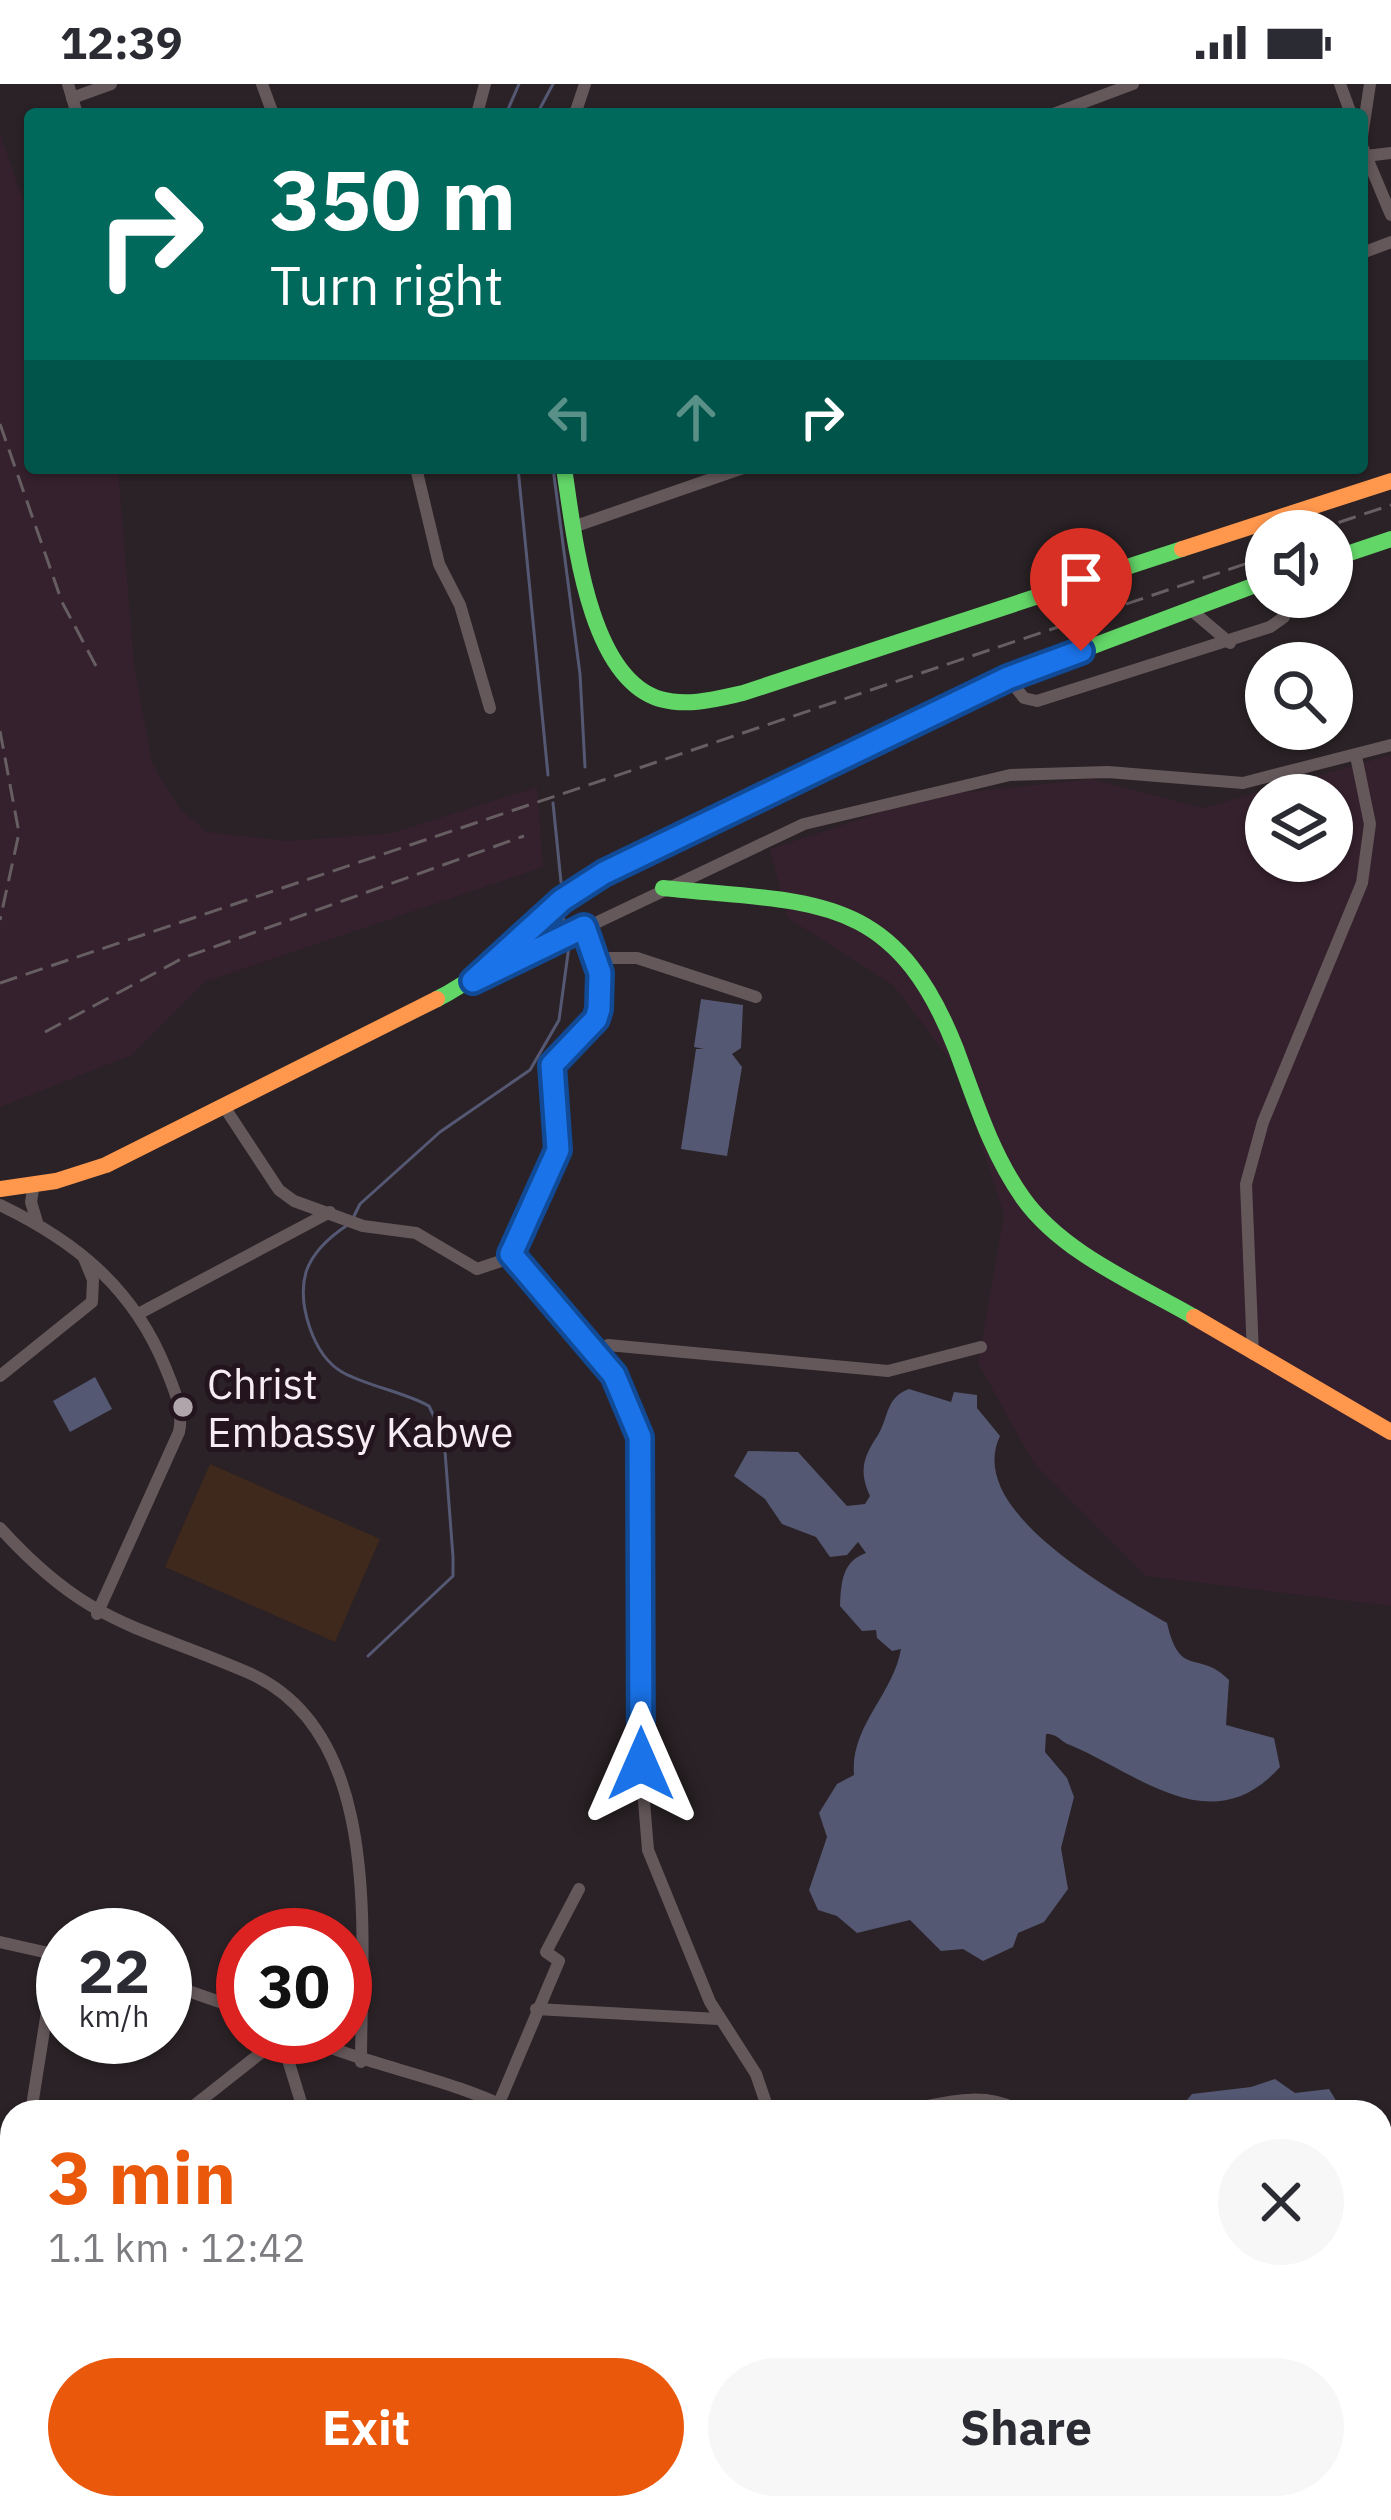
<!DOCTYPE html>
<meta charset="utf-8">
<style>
:root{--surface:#fff;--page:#f7f7f7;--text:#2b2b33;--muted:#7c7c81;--accent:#ea580c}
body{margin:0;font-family:"IBM Plex Sans",sans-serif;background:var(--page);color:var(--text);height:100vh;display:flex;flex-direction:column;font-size:45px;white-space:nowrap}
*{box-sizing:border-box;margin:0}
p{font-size:39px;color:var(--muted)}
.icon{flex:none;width:66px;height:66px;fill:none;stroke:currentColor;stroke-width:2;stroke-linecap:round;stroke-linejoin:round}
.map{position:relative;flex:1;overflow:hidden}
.details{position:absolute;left:0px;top:2016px;width:1392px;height:420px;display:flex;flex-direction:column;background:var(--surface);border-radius:36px 36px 0 0;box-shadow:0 3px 9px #0004}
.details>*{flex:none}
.hud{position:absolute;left:24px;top:24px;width:1344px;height:366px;border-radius:12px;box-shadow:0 3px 9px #0004;background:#00695c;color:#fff;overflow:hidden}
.buttons{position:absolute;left:1245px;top:426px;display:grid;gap:24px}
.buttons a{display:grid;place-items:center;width:108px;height:108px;border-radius:50%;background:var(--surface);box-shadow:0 3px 9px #0004;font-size:60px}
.speed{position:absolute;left:36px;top:1824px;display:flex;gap:24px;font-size:60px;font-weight:700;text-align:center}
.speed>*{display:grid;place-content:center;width:156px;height:156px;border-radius:50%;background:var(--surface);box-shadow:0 3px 9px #0004;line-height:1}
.speed small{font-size:30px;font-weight:400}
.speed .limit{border:18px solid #d22;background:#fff;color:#111}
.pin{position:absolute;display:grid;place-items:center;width:102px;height:102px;color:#fff;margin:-123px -51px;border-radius:50% 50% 50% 0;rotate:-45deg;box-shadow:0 0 12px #0007}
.pin .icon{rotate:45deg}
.me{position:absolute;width:132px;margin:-66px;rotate:0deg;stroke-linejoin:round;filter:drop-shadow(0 0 9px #0008)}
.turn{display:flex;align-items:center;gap:42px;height:252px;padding:0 48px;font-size:54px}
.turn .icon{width:156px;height:156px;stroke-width:2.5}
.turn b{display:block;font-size:84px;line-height:102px}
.lanes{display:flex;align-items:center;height:114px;padding:0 48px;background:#0003;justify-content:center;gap:60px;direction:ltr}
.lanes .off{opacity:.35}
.round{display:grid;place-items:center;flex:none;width:126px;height:126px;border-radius:63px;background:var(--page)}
.overview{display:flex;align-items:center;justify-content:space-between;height:204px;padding:0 48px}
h1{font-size:72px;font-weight:700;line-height:90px;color:var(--accent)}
.cta{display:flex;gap:24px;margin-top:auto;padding:24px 48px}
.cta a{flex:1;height:138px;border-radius:72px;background:var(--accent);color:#fff;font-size:48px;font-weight:700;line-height:138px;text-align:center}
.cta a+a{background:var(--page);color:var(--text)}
.status{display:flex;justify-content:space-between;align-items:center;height:84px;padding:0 60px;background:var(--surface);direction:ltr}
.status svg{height:33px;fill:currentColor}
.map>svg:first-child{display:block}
.built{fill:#35212d;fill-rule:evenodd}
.green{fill:#3f281c}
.water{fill:#555873}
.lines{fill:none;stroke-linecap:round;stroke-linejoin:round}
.stream{stroke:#555873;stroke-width:3}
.street{stroke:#65585a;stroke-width:12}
.fast{stroke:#63d668;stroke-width:16}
.slow{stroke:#ff974d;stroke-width:16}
.rail{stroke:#665e61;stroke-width:3;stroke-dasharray:18 9;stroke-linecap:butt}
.route-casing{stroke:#114b97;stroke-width:30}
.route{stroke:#1a73e8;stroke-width:21}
.poi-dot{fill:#afa5aa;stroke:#23141d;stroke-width:4.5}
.labels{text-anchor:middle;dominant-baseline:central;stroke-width:10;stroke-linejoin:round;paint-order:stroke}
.poi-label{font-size:42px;fill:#f7ecf1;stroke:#23141d;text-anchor:start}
</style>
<div class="status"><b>12:39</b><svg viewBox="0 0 49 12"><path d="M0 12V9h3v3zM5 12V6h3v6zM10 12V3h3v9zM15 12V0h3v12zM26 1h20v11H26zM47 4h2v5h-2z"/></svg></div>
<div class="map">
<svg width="1391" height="2436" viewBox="0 0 1391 2436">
<rect width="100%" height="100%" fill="#2a2226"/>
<g class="built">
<path d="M0 50 30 135V384H118L134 580 152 679 179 724 207 748 288 757 392 749 537 703 543 783 205 898 132 971 0 1023Z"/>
<path d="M1391 671V1522L1146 1492 1033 1378 978 1279 1004 1131 957 985 893 901 788 834 770 765 930 712 1091 695 1203 724ZM1266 711H1332V777H1266Z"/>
</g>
<path class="green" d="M210 1380 380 1455 335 1558 165 1483Z"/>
<g class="water">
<path d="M701 915 743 921 741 964 732 970 742 983 727 1072 681 1065 696 965H704L694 963Z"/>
<path d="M95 1293 112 1325 70 1348 53 1317Z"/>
<path d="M909 1305 951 1318 954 1308 977 1311V1324L1000 1352C964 1427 1113 1507 1167 1539 1180 1596 1199 1565 1229 1596L1226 1641 1274 1654 1280 1683C1212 1759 1139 1690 1070 1661 1059 1657 1059 1650 1046 1650L1045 1668 1067 1694 1074 1713 1061 1764 1068 1805 1044 1838 1018 1849 1013 1863 983 1877 963 1865 941 1867 910 1836 857 1849 837 1832 818 1826 809 1806 827 1753 819 1729 837 1700 854 1691C850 1642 893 1611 901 1565L892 1567 877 1554 876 1546 862 1547 840 1522C841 1499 842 1477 866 1469L858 1458 847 1471 830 1473 816 1453 782 1440 765 1415 734 1392 748 1367 798 1368 847 1422 865 1420 870 1412C858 1386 864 1372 878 1351 889 1333 885 1314 909 1305Z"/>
<path d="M1275 1995 1295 2009 1329 2005 1343 2028H1177L1192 2010 1251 2003Z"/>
<path d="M1380 2108 1391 2129V2301L1380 2294Z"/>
</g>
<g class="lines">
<g class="stream">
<path d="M506 30 519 0"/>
<path d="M537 30 553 0"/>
<path d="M518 384 548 691"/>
<path d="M553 384 580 590 585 683"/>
<path d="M553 719 561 798"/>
<path d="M563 828 564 845"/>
<path d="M354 1132 360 1120 440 1048 530 986 559 936 569 862"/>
<path d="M349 1140C332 1151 313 1167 306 1188 297 1220 313 1271 342 1288 369 1303 402 1307 429 1322L444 1354 453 1473V1492L368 1572"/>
</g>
<g class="street">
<path d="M68 0 77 30"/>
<path d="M262 0 273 30"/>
<path d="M1340 0 1351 30"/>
<path d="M72 14 111 0"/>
<path d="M477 30 485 0"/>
<path d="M575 30 585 0"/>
<path d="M1053 30 1133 0"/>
<path d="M1362 52 1370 0"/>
<path d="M1362 62 1391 131"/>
<path d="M1366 72 1391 69"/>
<path d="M1362 169 1391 158"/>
<path d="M416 384 439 480 460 521 490 624"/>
<path d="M573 443 743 384"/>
<path d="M1191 526 1230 559"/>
<path d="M1008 594 1024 614 1037 617 1270 543 1284 533 1289 513"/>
<path d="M595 874H637L756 913"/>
<path d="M484 892 804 740 1010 691 1108 688 1243 699 1391 661"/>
<path d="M225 1024 279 1106 294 1117 363 1142 416 1149 477 1185 504 1176 558 1066 552 981C563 963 582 955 593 938 613 911 595 871 584 843"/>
<path d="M34 1100 31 1118 37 1138"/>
<path d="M0 1121C77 1158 134 1205 166 1285 174 1305 184 1326 179 1348L97 1530"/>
<path d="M511 1170 614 1291 640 1353 641 1680 648 1766 710 1918 756 1990 769 2028"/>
<path d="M140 1229 330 1128"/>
<path d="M594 1270 608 1261 888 1287 981 1263"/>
<path d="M1253 1270 1246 1100 1263 1038 1362 799 1370 740 1356 672"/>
<path d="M0 1292 92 1218 93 1196 84 1174"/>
<path d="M0 1444C89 1542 136 1540 249 1589 385 1649 361 1855 361 1978"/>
<path d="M0 1858 62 1872"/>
<path d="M165 1899 243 1926"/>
<path d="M536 1925 718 1935"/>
<path d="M281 1953 304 2028"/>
<path d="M304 1953C374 1984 448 1993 516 2028"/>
<path d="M499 2019 559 1877 546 1868 579 1805"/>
<path d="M31 2028 56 1871"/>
<path d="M186 2028 281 1953"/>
<path d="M896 2028C938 2021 983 2004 1021 2028"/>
<path d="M0 2178 12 2192"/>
<path d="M0 2300 12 2290"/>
<path d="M0 2394 12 2384"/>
<path d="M789 2424 791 2436"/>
<path d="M892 2424V2436"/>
<path d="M978 2424 979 2436"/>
<path d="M1244 2424H1289"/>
<path d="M1316 2424 1323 2436"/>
<path d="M65 2436 80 2424"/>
<path d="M273 2436 298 2424"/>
<path d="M346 2436 350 2424"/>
<path d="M462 2436 463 2424"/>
<path d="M1168 2436 1171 2424"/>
</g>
<g class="fast">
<path d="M564 384C574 448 587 593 660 615 688 623 716 615 743 609L1182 465"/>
<path d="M1332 475 1391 455"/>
<path d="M663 804C810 820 893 804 956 965 975 1016 991 1069 1023 1114 1062 1169 1137 1200 1194 1233"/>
<path d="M437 915C500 883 545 827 605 789L1008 594 1266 497"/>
</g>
<g class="slow">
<path d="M1182 465 1391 397"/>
<path d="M0 1105 56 1097 106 1081 437 915"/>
<path d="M1194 1233 1391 1348"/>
</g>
<g class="rail">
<path d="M0 340 62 518 96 582"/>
<path d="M1313 447 1391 421"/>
<path d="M0 647 19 749 0 836"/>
<path d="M0 899 1266 473"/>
<path d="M45 948 183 874 524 752"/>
</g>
</g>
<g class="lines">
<defs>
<path id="route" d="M641 1680 640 1353 614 1291 511 1170 558 1066 552 981 596 935 599 925 600 889 584 843 473 897 562 816 604 789 1008 594 1081 567"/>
</defs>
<use href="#route" class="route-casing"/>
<use href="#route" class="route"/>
</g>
<circle class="poi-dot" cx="183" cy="1323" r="12"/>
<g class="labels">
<g class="poi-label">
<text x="207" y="1299">Christ<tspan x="207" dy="48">Embassy Kabwe</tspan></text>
</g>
</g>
</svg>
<div class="buttons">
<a><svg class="icon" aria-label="sound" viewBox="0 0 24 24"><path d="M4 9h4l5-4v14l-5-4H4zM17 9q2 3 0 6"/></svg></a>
<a><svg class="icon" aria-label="search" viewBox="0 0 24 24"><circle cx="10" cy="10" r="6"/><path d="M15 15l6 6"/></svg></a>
<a><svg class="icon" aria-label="layers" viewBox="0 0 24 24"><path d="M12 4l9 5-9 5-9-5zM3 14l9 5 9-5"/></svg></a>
</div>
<div class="speed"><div>22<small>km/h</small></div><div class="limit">30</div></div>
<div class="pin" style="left:1081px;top:567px;background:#d93025"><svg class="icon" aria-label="arrive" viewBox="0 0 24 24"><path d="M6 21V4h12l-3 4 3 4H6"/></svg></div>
<svg class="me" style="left:641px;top:1680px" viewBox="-20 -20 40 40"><path d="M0-17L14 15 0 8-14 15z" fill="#1a73e8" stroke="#fff" stroke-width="4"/></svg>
<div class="hud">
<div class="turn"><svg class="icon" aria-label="right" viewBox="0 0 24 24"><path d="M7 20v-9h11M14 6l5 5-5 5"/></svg><div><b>350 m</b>Turn right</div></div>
<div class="lanes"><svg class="icon off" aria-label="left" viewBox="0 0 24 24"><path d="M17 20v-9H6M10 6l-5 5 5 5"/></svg><svg class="icon off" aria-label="ahead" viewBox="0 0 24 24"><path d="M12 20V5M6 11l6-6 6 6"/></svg><svg class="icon" aria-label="right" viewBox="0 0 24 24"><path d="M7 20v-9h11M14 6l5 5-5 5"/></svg></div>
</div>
<section class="details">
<div class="overview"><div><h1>3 min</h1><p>1.1 km · 12:42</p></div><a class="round"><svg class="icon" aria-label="close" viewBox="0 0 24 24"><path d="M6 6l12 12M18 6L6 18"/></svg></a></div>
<div class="cta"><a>Exit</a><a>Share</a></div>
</section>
</div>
